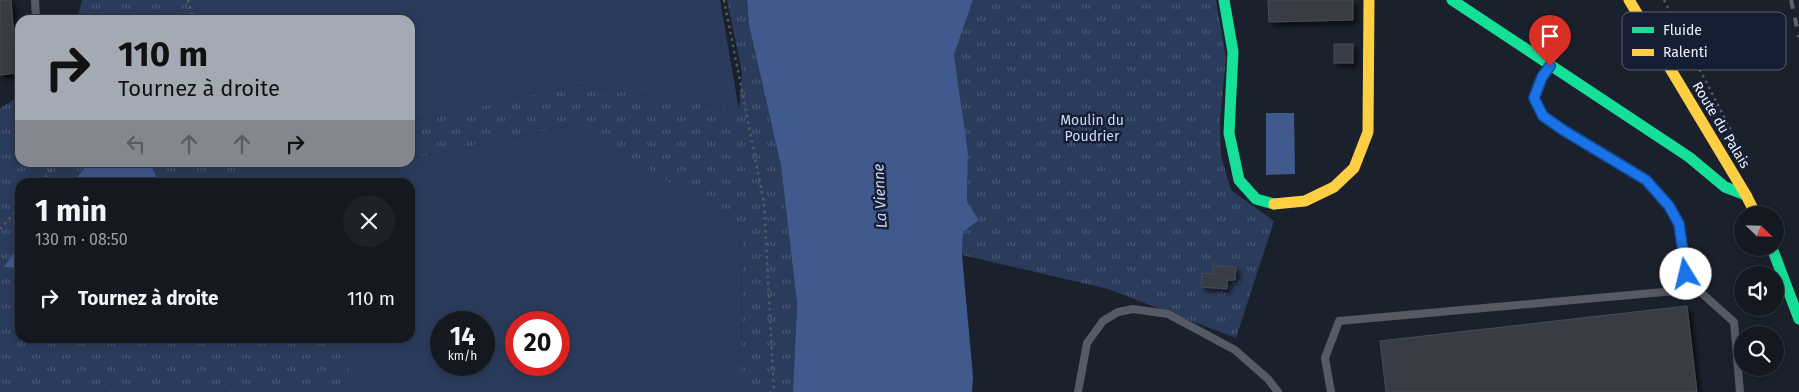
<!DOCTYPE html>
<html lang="fr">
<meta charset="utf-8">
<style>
:root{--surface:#141921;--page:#1d222a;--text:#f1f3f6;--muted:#9da0a5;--line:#33383f}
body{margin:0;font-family:"Fira Sans",sans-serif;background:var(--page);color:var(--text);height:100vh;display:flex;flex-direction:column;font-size:19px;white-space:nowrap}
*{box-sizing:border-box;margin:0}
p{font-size:16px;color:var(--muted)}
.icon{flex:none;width:28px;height:28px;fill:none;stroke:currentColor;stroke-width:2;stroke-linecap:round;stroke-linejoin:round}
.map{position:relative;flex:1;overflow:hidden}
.side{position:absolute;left:15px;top:178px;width:400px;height:165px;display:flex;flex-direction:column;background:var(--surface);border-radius:15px;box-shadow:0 2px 12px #0003,0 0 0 1px var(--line)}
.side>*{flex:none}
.hud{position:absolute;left:15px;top:15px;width:400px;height:152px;border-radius:15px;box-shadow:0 2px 12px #0003,0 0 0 1px var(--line);background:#a4aab4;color:#111;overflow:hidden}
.needle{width:32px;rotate:113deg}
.controls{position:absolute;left:1734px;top:206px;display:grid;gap:10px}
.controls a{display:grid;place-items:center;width:50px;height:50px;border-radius:50%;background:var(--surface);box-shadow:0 2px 12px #0003,0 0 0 1px var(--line);font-size:25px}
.speed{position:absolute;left:430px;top:311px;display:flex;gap:10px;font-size:25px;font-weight:700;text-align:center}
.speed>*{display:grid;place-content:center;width:65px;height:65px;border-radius:50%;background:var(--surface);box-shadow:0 2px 12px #0003,0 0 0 1px var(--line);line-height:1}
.speed small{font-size:12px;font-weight:400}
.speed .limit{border:8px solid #d22;background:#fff;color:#111}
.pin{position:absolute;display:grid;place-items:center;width:42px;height:42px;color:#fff;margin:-51px -21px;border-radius:50% 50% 50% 0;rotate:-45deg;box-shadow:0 0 5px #0007}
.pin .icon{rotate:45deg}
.me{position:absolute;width:55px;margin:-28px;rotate:351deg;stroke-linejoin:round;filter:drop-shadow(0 0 4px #0008)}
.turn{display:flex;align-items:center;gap:18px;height:105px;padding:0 20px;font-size:22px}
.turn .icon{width:65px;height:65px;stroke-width:2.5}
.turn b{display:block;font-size:35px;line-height:42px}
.lanes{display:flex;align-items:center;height:48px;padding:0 20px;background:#0003;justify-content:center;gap:25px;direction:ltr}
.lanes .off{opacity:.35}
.round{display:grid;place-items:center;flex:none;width:52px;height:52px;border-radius:26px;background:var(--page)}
.summary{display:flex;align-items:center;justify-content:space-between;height:85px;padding:0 20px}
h1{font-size:30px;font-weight:700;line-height:38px}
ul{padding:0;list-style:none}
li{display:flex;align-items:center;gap:15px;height:70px;padding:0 20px}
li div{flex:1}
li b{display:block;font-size:19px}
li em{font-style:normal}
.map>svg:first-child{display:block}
.green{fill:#2b3b5c;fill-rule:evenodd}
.park{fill:url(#park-tufts)}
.water{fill:#405a8e}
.building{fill:#373c45;stroke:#474c55;filter:url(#shadow)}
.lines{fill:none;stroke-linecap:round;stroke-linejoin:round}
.path{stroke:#555962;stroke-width:2.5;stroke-dasharray:2.5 4;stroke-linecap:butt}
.lane{stroke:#565a63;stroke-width:8}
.fast{stroke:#16e098;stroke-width:11}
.slow{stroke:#ffcf43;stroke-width:11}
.rail{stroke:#5c616a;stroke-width:4;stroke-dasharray:9 9;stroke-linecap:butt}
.route-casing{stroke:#114b97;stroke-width:12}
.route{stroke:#1a73e8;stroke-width:9}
.labels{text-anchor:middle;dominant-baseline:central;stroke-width:5;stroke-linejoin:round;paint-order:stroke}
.park-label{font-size:14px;fill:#cbdcfe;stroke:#151e32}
.street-label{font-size:14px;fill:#edf3fe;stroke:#151e32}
.water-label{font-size:15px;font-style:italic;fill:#c9dafc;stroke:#151e32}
.key{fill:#151e32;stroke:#565e6f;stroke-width:1}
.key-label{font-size:14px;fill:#edf3fe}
</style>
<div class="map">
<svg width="1799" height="392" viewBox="0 0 1799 392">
<defs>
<pattern id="park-tufts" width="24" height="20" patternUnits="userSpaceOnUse" patternTransform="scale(1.25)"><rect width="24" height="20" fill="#2b3b5c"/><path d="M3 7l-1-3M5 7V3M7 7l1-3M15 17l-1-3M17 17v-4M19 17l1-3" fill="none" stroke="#4a5874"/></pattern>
<filter id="shadow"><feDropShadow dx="4" dy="4" stdDeviation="2.5" flood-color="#0009"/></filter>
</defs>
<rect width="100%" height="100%" fill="#1b212c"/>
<g class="green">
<path d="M188 0H720L739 110 579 85 410 121V20H193Z"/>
<path d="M578 124 742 230 741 392H351L348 362 335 338H410V182H250L239 163 410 162V159ZM441 322H484V365H441ZM516 322H559V365H516Z"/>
</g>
<g class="park">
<path d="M82 0H188L193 20H77Z"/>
<path d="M727 0H747L749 25 781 166 797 304 793 392H741L742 230 578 124 410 159V121L579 85 739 110 742 72Z"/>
<path d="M973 0H1216L1226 58 1220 121 1221 155 1231 190 1274 221 1236 338 1108 289 962 255 963 232 979 220 967 203 968 152 954 55Z"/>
<path d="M20 96V162L239 163 250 182H20V338H335L348 362 351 392H0V108Z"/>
</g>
<g class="water">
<path d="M747 0H973L954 55 968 152 967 202 979 220 963 232 962 255 973 377 972 392H793L797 304 781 166 749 25Z"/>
<path d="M1266 113H1294L1295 174 1266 175Z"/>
<path d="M89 163H150L159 182H73Z"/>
<path d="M20 244V268L4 267Z"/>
</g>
<g class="building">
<path d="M0 0H11L17 73 0 75Z"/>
<path d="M1268 0H1353V20L1269 22Z"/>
<rect x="1334" y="44" width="19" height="19"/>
<path d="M1213 266 1236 267 1235 280H1227V289L1201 287 1202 273 1213 274Z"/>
<path d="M1687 306 1697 392H1386L1380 341Z"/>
</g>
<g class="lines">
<g class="path">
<path d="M188 0 193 18 190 20"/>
<path d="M724 0 764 203 774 392"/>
<path d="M1664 0 1737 142"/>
<path d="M41 182 58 162"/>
<path d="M1775 217 1784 234"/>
<path d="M0 229 20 207"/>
</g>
<g class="lane">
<path d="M35 0 36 20"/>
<path d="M1550 66 1542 77 1534 98 1543 116 1563 130 1646 180 1669 206 1679 224 1687 274 1697 289"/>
<path d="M1078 392 1087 343 1103 321 1118 312 1133 309 1168 314 1235 350 1268 379 1278 392"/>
<path d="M1331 392 1325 358 1339 321 1697 289 1734 322 1740 392"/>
</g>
<g class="fast">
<path d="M1224 0 1233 52 1229 133 1239 180 1256 199 1274 204"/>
<path d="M1452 0 1689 157 1725 187 1746 195"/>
<path d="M1772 248 1799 319"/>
</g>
<g class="slow">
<path d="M1629 0 1746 195 1756 215"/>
<path d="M1274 204 1305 201 1334 187 1354 168 1368 132 1369 0"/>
</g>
<path class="rail" d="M1791 0 1799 37"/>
</g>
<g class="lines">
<defs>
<path id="route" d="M1550 66 1542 77 1534 98 1543 116 1563 130 1646 180 1669 206 1679 224 1686 274"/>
</defs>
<use href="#route" class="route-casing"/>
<use href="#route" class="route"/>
</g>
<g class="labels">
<g class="park-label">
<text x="1092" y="120">Moulin du<tspan x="1092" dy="16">Poudrier</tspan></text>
</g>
<g class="street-label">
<text transform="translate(1721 125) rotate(59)">Route du Palais</text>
</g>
<g class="water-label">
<text transform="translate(880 196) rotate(-93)">La Vienne</text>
</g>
</g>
<rect x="1622" y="12" width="164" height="58" rx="8" class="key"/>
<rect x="1632" y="27" width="22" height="6" fill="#16e098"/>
<rect x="1632" y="49" width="22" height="7" fill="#ffcf43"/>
<g class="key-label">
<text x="1663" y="35">Fluide</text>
<text x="1663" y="57">Ralenti</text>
</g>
</svg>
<div class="controls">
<a><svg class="needle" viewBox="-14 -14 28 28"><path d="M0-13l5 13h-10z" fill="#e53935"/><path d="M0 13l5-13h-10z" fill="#9da0a5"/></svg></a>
<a><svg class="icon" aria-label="sound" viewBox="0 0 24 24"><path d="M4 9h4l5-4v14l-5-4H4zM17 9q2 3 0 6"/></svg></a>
<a><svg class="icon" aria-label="search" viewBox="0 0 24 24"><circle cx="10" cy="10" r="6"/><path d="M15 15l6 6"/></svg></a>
</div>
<div class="speed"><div>14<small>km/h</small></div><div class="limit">20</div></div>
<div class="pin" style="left:1550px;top:66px;background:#d93025"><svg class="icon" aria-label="arrive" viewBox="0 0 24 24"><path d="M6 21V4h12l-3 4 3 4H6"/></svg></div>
<svg class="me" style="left:1686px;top:274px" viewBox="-20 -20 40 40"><circle r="19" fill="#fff"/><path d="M0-13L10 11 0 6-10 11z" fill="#1a73e8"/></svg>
<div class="hud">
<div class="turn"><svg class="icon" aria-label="right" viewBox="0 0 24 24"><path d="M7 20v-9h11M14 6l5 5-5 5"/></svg><div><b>110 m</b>Tournez à droite</div></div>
<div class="lanes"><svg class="icon off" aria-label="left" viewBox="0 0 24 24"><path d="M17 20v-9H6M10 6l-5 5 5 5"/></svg><svg class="icon off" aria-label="ahead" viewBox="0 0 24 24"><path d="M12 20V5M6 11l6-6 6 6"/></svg><svg class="icon off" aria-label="ahead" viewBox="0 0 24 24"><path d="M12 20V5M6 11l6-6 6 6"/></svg><svg class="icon" aria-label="right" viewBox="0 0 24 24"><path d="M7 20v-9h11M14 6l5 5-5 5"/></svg></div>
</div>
<section class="side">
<div class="summary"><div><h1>1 min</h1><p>130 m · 08:50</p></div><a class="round"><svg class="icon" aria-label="close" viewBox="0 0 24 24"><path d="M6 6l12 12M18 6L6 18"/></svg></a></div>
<ul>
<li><svg class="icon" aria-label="right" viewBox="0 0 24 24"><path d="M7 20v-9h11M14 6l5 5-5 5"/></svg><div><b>Tournez à droite</b></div><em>110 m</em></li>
</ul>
</section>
</div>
